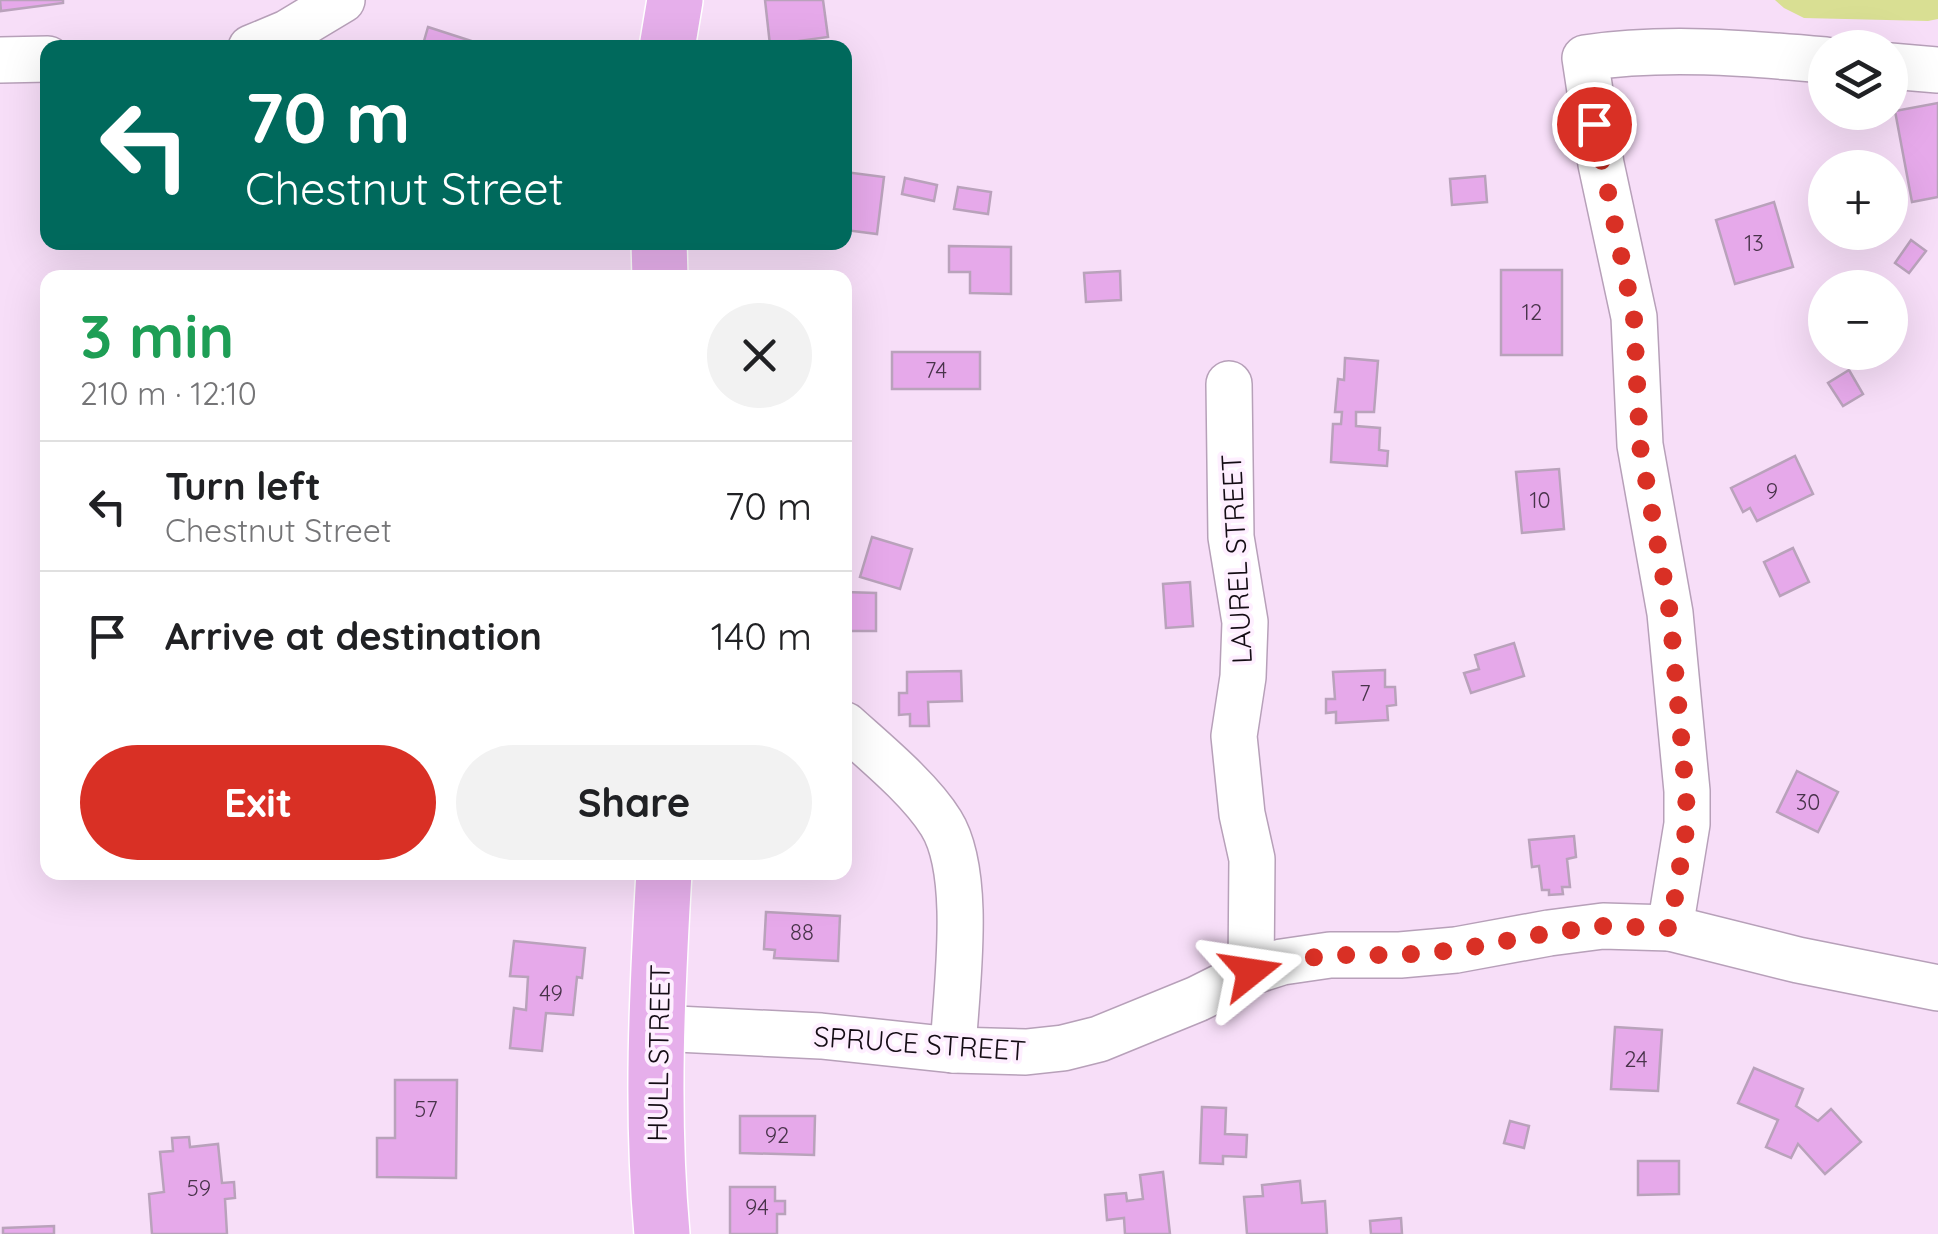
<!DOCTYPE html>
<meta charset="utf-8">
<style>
:root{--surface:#fff;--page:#f2f2f2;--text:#202124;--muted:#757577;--line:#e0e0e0;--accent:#d93025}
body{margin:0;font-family:Quicksand,sans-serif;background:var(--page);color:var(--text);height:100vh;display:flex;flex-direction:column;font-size:38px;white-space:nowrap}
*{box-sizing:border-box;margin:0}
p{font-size:32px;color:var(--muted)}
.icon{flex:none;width:55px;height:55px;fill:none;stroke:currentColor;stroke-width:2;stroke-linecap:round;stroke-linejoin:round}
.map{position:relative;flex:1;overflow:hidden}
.panel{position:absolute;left:40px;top:270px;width:812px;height:610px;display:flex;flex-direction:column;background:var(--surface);border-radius:20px;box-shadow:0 10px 40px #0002}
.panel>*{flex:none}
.guide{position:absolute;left:40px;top:40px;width:812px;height:210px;border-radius:20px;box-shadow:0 10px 40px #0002;background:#00695c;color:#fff;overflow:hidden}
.controls{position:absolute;left:1808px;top:30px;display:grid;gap:20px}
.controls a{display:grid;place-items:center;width:100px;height:100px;border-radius:50%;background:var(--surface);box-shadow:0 10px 40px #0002;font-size:50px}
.pin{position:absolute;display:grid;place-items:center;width:85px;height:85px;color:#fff;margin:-42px;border:5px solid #fff;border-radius:50%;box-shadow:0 2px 10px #0007}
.me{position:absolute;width:110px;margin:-55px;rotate:75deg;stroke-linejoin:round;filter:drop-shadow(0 0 8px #0008)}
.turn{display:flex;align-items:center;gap:35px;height:210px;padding:0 40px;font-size:45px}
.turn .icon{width:130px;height:130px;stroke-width:2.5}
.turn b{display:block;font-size:70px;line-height:85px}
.round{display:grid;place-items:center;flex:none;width:105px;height:105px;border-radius:52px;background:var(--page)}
.head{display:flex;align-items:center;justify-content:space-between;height:170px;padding:0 40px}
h1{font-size:60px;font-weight:700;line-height:75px;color:#1e9e55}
.button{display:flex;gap:20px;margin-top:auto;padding:20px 40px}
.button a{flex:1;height:115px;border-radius:60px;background:var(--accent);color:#fff;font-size:40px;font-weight:700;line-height:115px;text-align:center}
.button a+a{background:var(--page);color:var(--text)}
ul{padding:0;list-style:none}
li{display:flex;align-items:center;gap:30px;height:130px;padding:0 40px;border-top:2px solid var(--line)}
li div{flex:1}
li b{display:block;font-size:38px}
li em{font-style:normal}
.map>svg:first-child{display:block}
.green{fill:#d9df93}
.building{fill:#e6a9ea;stroke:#b9a2bb;stroke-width:2.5}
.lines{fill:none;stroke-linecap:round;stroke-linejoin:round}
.minor-casing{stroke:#b7a0b9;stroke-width:48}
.major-casing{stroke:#fff;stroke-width:58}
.minor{stroke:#fff;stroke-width:45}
.major{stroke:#e6afeb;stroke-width:55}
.route{stroke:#d93025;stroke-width:18;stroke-dasharray:0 32.4}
.labels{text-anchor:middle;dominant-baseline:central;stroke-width:8;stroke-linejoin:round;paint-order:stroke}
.number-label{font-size:22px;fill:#48334a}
.street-label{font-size:28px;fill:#140c14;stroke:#feefff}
</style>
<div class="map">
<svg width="1938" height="1234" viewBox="0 0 1938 1234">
<rect width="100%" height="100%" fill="#f7def8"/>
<path class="green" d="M1775 0H1938V19L1928 21 1804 18 1784 8Z"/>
<g class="building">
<path d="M0 0H63V3L1 11Z"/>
<path d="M765 0H823L828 37 770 45Z"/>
<path d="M428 27 493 48H422Z"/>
<path d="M1938 103V197L1912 202 1895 111Z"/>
<path d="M845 172 884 177 877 234 845 230Z"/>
<path d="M1485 176 1487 202 1452 205 1450 179Z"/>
<path d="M905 178 937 185 934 201 902 194Z"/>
<path d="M958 187 991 192 988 214 954 209Z"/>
<path d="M1774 202 1793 267 1735 284 1716 220Z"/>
<path d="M1911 240 1926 251 1909 273 1895 263Z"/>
<path d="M949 246 1011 247V294L970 293V272H949Z"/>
<rect x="1501" y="270" width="61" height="85"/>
<path d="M1120 271 1121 300 1086 302 1084 273Z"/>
<rect x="892" y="352" width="88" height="37"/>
<path d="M1345 358 1378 361 1374 412H1356V426L1380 428 1379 450 1388 451 1387 466 1331 462 1333 424H1341L1342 412H1335L1338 379 1344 380Z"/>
<path d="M1849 370 1863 394 1843 406 1828 383Z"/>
<path d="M1795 456 1813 494 1757 521 1750 508 1743 512 1731 488Z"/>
<path d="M1559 469 1564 529 1522 533 1516 472Z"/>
<path d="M872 537 912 549 900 589 860 577Z"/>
<path d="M1793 548 1809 582 1780 596 1764 562Z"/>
<path d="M1190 582 1193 626 1166 628 1163 584Z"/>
<path d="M845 592 876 593V631H845Z"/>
<path d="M1514 643 1524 676 1471 693 1464 673 1479 669 1475 655Z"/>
<path d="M1385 670V687H1395L1396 705 1387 706 1388 720 1336 723V712L1326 713V699H1335L1333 672Z"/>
<path d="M961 671 962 701 928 702 929 726H910V714L899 715V693H907V672Z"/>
<path d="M1797 771 1838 792 1818 832 1777 812Z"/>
<path d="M1574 836 1576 857 1567 859 1570 887H1562L1563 894 1549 895V890H1542L1539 866 1532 867 1529 840Z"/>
<path d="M766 912 840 916 838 961 774 958 775 950 764 949Z"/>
<path d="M514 941 585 948 582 978 577 977 573 1015 546 1013 542 1051 510 1048 514 1008 526 1010 528 977 510 976Z"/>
<path d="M1615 1027 1662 1030 1658 1091 1611 1089Z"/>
<path d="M1754 1068 1803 1089 1796 1106 1818 1121 1831 1109 1861 1142 1825 1174 1798 1144 1791 1158 1766 1147 1778 1120 1738 1103Z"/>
<path d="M395 1080H457L456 1178 377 1177V1138H395Z"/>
<path d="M1202 1107 1226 1108 1225 1134 1247 1135 1246 1157 1223 1156V1164L1200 1163Z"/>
<path d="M740 1116H815L814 1155 740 1153Z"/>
<path d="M1510 1121 1529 1126 1524 1148 1504 1143Z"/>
<path d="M189 1137 190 1147 218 1144 222 1183 234 1182 235 1198 225 1199 227 1234H152L149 1194 164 1192 160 1152 173 1151 172 1138Z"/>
<path d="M1638 1161H1679V1194L1638 1195Z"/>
<path d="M1163 1172 1170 1234H1125L1124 1218 1107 1220 1105 1195 1126 1193 1127 1201 1143 1199 1140 1175Z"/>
<path d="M1300 1181 1302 1203 1325 1201 1327 1234H1247L1244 1197 1263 1196 1262 1185Z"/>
<path d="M730 1187H775V1201H785V1214H777V1234H730Z"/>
<path d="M1401 1218 1402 1234H1371L1370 1221Z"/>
<path d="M54 1226V1234H3V1228Z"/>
</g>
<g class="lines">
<defs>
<g id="minor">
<path d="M251 48 287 33 342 0"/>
<path d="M0 60 48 59"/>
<path d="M1890 66 1938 70"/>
<path d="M1229 384 1231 537 1245 622 1243 677 1234 736 1242 814 1252 859 1251 972"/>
<path d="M845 725C876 753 920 789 941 823 973 874 956 990 953 1050"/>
<path d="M1670 928 1687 824V791L1670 613 1640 445 1634 317 1601 164 1585 58C1664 46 1745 53 1825 60"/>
<path d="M656 1028 821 1036 953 1050 1026 1052 1063 1048 1099 1039 1197 999 1251 972 1282 962 1330 955H1400L1456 950 1549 933 1603 926 1670 928 1798 960 1938 988"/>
</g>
<g id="major">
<path d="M667 48 675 0"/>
<path d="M659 242 660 278"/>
<path d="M662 1234C651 1113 657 993 664 872"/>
</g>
</defs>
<use href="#minor" class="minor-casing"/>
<use href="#major" class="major-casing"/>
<use href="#minor" class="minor"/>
<use href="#major" class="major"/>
</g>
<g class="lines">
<path class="route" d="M1251 972 1282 962 1330 955H1400L1456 950 1549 933 1603 926 1670 928 1687 824 1686 792 1670 613 1640 446 1634 318 1594 124"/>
</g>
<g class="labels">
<g class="number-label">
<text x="1754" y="243">13</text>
<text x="1532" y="312">12</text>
<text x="936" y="370">74</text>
<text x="1772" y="491">9</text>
<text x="1540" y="500">10</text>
<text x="1365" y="693">7</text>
<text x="1808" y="802">30</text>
<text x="802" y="932">88</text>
<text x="551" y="993">49</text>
<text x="1636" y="1059">24</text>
<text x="426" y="1109">57</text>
<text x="777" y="1135">92</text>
<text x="199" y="1188">59</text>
<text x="757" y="1207">94</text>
</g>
<g class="street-label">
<text transform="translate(1236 559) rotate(-93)">LAUREL STREET</text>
<text transform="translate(920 1043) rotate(4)">SPRUCE STREET</text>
<text transform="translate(658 1053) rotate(-89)">HULL STREET</text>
</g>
</g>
</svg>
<div class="controls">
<a><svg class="icon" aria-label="layers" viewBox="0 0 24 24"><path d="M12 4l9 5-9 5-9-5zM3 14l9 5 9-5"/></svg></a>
<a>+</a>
<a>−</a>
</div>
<div class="pin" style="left:1594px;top:124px;background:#d93025"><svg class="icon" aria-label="arrive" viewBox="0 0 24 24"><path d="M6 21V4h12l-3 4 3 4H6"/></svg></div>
<svg class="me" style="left:1251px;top:972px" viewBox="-20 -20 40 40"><path d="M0-17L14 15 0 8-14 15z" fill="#d93025" stroke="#fff" stroke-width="4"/></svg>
<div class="guide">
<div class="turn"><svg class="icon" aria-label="left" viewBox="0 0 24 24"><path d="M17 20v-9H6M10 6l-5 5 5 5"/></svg><div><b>70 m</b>Chestnut Street</div></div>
</div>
<section class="panel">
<div class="head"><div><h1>3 min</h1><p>210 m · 12:10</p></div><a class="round"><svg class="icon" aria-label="close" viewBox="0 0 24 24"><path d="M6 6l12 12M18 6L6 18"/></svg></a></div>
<ul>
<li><svg class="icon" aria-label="left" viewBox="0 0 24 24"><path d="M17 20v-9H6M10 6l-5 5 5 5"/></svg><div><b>Turn left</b><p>Chestnut Street</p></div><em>70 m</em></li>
<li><svg class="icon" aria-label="arrive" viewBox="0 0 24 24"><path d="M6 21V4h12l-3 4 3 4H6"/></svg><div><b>Arrive at destination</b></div><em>140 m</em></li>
</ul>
<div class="button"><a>Exit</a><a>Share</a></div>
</section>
</div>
